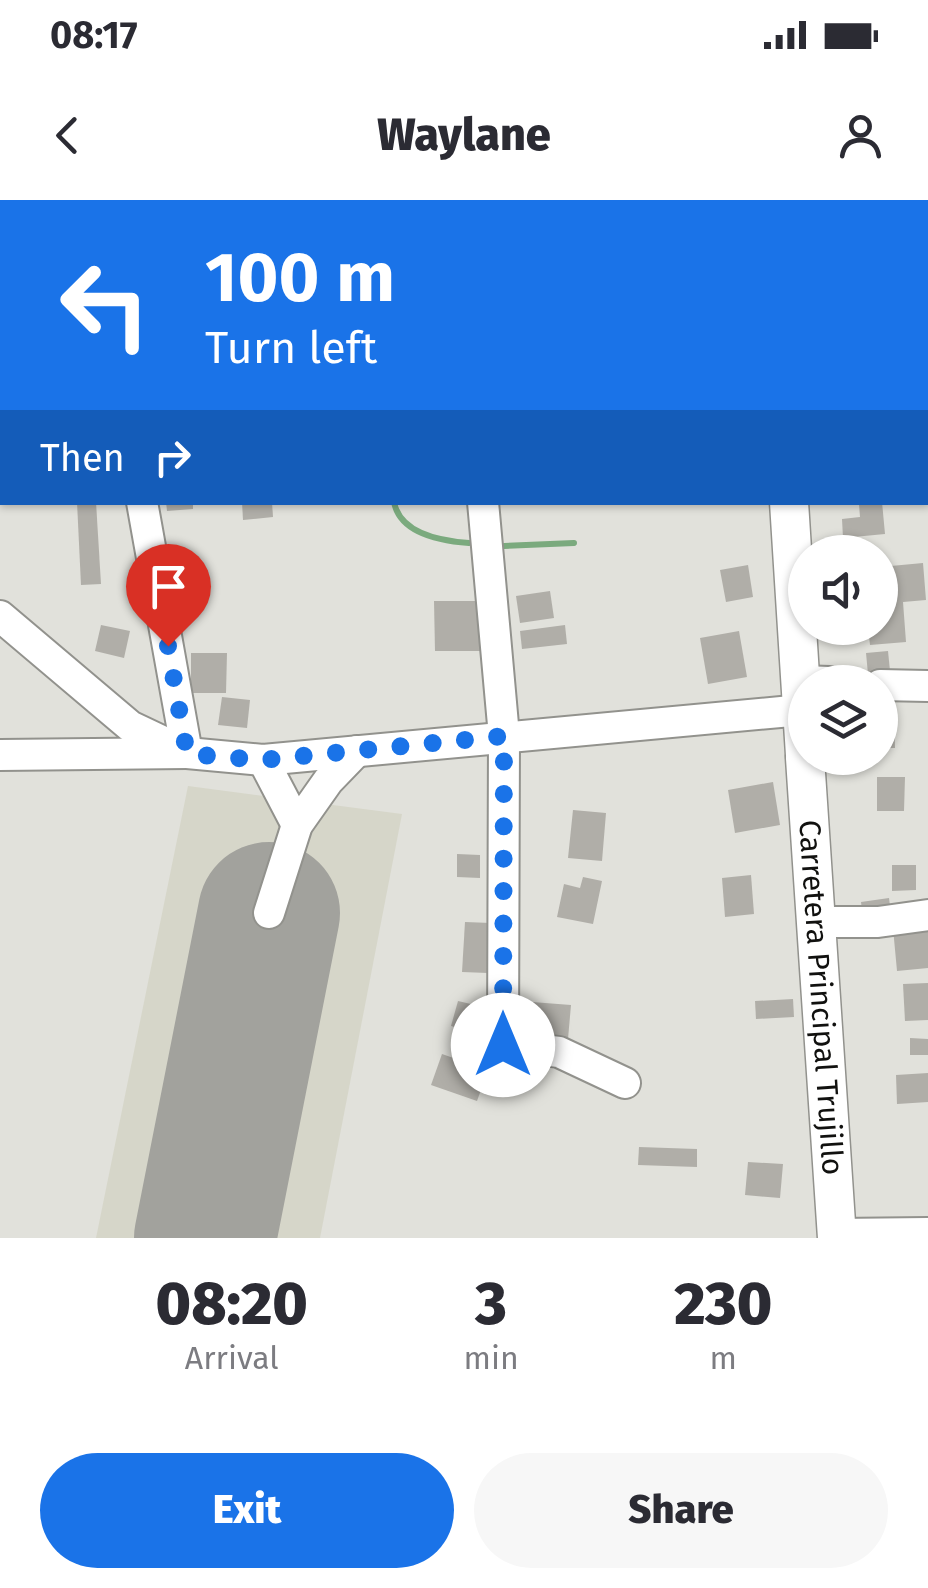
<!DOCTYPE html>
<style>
:root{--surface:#fff;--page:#f7f7f7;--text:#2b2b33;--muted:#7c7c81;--accent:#1a73e8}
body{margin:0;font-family:"Fira Sans",sans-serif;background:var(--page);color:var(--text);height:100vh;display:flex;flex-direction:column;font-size:38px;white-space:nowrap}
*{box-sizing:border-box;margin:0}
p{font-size:32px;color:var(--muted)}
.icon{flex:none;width:55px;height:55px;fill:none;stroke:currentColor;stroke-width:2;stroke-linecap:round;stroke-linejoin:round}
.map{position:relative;height:1038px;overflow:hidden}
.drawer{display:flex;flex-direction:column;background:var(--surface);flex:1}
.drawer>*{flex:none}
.top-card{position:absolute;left:0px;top:0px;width:930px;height:305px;box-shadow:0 2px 8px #0004;background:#1a73e8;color:#fff;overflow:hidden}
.buttons{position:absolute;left:788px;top:335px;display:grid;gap:20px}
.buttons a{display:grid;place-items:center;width:110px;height:110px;border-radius:50%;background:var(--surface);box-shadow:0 2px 8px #0004;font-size:50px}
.pin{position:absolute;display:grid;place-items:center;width:85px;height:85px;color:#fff;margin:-102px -42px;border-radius:50% 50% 50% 0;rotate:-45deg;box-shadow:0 0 10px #0007}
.pin .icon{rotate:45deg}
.me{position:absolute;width:110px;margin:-55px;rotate:0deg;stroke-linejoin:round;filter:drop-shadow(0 0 8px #0008)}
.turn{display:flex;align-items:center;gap:35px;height:210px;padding:0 40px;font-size:45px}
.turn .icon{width:130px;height:130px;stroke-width:2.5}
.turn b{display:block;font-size:70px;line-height:85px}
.then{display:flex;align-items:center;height:95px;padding:0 40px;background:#0003;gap:20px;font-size:38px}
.eta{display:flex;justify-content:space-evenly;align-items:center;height:170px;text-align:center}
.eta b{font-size:60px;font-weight:800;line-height:70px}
.action{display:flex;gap:20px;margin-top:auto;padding:20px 40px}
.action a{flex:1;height:115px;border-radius:60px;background:var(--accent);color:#fff;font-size:40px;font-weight:800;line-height:115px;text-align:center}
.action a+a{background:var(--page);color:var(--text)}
.status{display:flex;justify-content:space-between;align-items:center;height:70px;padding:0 50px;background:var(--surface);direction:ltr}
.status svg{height:28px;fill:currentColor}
header{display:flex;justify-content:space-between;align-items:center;height:130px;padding:0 40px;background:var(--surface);font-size:45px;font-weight:800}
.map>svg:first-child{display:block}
.built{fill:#d6d6c9}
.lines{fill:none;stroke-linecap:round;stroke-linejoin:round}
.stream{stroke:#7baa7e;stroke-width:6}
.runway{stroke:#a2a29d;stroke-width:142}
.building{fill:#b0aea8}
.minor-casing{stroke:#92928d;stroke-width:34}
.major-casing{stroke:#92928d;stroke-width:41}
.minor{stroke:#fff;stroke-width:30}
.major{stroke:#fff;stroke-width:38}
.route{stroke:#1a73e8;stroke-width:18;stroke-dasharray:0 32.4}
.labels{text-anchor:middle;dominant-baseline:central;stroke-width:8;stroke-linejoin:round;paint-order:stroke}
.street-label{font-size:30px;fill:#11110f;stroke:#e1e1db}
</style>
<div class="status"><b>08:17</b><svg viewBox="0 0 49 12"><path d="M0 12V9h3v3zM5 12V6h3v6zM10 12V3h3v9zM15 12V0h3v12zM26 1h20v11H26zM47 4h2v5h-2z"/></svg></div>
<header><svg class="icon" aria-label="back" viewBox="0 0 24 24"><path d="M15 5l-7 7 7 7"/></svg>Waylane<svg class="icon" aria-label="person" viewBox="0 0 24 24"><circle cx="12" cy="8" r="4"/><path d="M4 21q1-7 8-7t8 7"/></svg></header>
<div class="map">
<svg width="928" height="1038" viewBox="0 0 928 1038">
<rect width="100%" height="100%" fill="#e1e1db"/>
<path class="built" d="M188 586 402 614 320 1038H96Z"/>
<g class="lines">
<g class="stream">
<path d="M0 239H2"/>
<path d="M394 302C400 334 441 341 469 343"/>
<path d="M504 346 574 343"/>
</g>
<path class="runway" d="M205 1038 269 713"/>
</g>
<g class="building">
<path d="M77 302H96L101 384 81 385Z"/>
<path d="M166 302H193V309L167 311Z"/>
<path d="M242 302H272L273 317 243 320Z"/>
<path d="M882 302 885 334 843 338 842 319 860 317 859 304Z"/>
<path d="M923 363 926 400 903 402 906 442 870 445 868 428H880V367Z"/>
<path d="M748 365 753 397 726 402 720 370Z"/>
<path d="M550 391 554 418 520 423 516 396Z"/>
<path d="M434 401H480V451H435Z"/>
<path d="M101 425 130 431 124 458 95 451Z"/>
<path d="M565 425 567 444 522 449 520 431Z"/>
<path d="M739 431 747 477 708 484 700 438Z"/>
<path d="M888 451 890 471 868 474 866 453Z"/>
<path d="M191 453H227L226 493H191Z"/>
<path d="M222 497 250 500 247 528 218 525Z"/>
<path d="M880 506H894L895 548H880Z"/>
<path d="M877 577H905L904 611H877Z"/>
<path d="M773 582 780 625 735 633 728 590Z"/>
<path d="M573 610 606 613 602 661 568 658Z"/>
<path d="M457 654 480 655V678L457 677Z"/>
<path d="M892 665H916V690L892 691Z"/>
<path d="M751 675 754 714 725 717 722 678Z"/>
<path d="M583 677 602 681 593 724 557 717 564 684 580 688Z"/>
<path d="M889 698 891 714 863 718 861 702Z"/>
<path d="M465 722 491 723 488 773 462 772Z"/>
<path d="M928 724V768L897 771 893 728Z"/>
<path d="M928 783V820L905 821 903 784Z"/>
<path d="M793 799 794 817 756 819 755 801Z"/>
<path d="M458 801 492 809 485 835 451 826Z"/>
<path d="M532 802 571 805 568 839 529 836Z"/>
<path d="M910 838 928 839V855H910Z"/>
<path d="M442 854 488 870 477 901 431 885Z"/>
<path d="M928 873V902L897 904 896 875Z"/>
<path d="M639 947 697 949V967L638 965Z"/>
<path d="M748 962 783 964 780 998 745 995Z"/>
</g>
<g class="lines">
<defs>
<g id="minor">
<path d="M114 0V2"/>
<path d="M456 0V2"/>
<path d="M483 302 504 536 503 845 559 852 625 883"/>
<path d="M0 416 130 526 187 553 263 560 802 510"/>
<path d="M802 481 829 482"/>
<path d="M880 485 928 486"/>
<path d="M0 555 187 553 142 302"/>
<path d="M263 560 297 625"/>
<path d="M269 713 297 625 328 581 357 551"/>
<path d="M816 722H878L928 715"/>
<path d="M836 1034 928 1033"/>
</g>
<g id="major">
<path d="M767 0V2"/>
<path d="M789 302 805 555"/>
<path id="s1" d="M805 558 837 1038"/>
</g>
</defs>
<use href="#minor" class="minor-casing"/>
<use href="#major" class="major-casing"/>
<use href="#minor" class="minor"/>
<use href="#major" class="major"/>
</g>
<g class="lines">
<path class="route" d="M168 446 187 554 262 560 504 536 503 845"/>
</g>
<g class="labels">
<g class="street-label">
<text stroke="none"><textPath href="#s1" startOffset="240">Carretera Principal Trujillo</textPath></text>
</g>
</g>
</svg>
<div class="buttons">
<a><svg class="icon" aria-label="sound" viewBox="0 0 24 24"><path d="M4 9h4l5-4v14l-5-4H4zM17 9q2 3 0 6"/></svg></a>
<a><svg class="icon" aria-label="layers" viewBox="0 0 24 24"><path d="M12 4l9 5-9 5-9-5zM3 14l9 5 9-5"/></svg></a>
</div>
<div class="pin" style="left:168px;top:446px;background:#d93025"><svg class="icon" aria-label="arrive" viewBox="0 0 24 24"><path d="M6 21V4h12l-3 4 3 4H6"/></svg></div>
<svg class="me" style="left:503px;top:845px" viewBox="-20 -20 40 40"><circle r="19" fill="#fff"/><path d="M0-13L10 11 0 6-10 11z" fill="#1a73e8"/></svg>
<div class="top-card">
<div class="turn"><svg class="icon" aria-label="left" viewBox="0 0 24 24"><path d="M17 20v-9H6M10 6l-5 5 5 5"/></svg><div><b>100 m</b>Turn left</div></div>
<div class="then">Then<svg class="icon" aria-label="right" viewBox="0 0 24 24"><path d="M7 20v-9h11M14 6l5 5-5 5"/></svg></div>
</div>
</div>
<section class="drawer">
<div class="eta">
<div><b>08:20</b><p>Arrival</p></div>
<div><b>3</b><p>min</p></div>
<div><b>230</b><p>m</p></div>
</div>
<div class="action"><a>Exit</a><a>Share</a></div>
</section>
